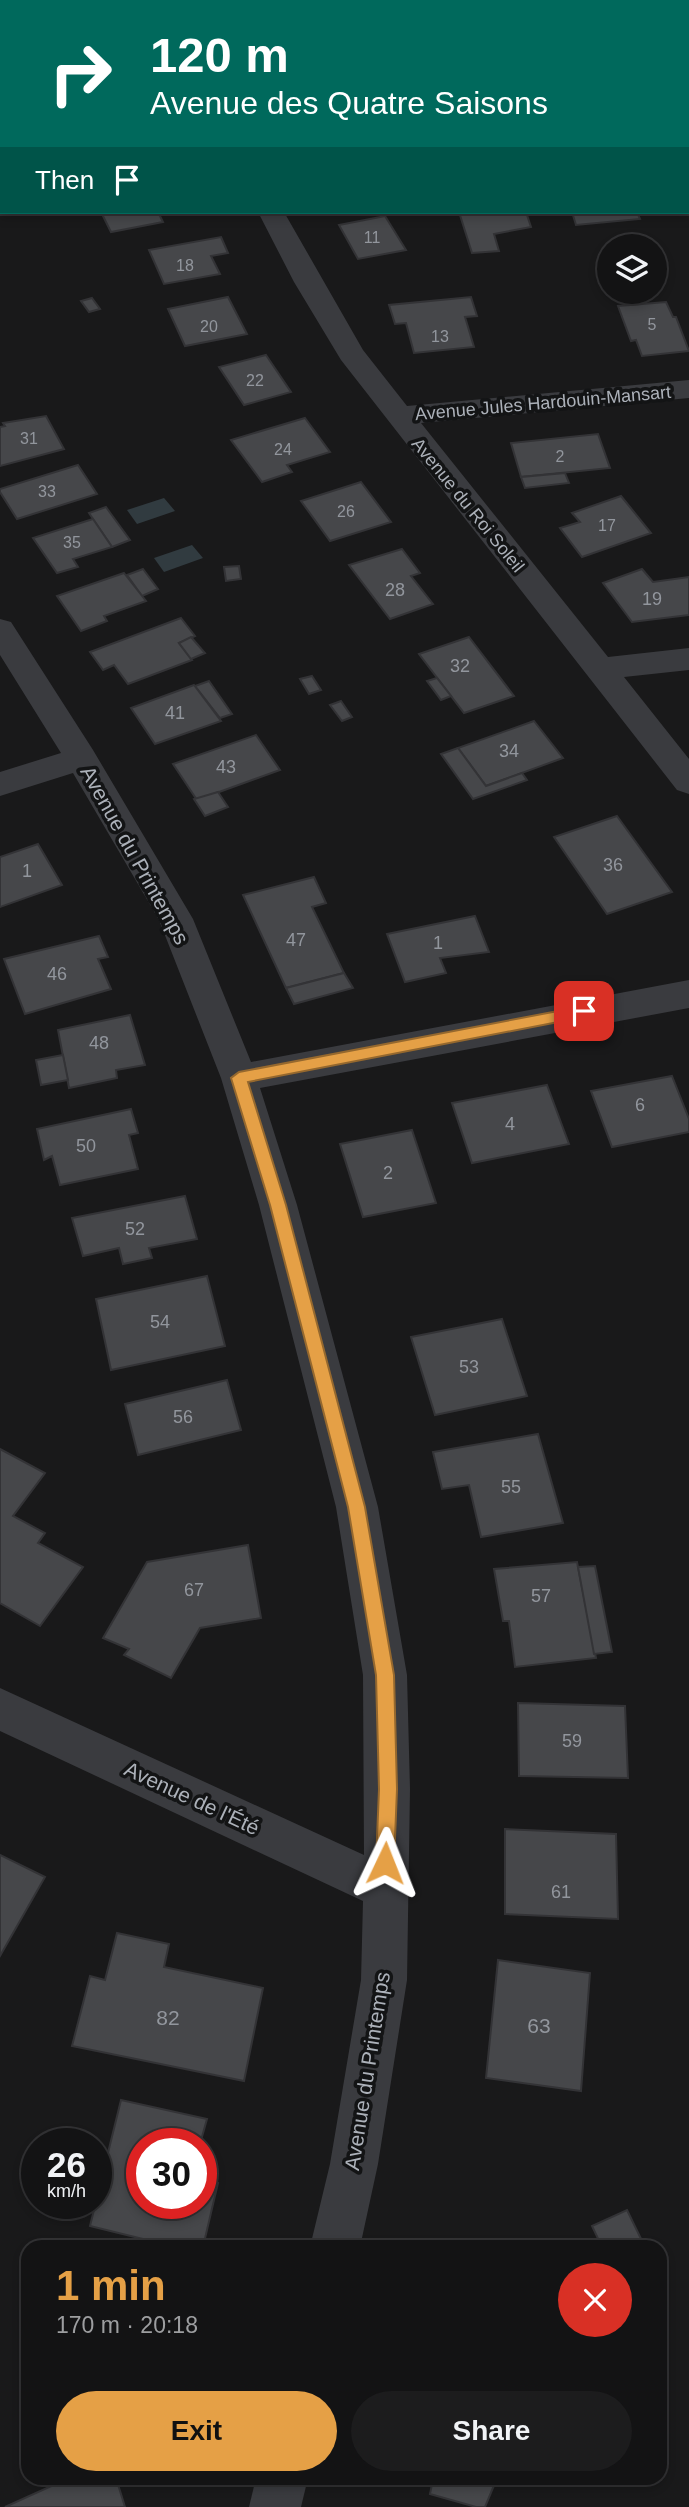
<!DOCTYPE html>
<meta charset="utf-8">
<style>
:root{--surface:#131314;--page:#1c1c1d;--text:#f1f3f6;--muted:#9d9ea0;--line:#323234;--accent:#e5a046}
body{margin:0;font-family:Arial,sans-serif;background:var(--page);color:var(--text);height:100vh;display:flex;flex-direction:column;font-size:26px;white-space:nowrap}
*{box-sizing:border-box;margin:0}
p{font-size:23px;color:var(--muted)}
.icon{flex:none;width:38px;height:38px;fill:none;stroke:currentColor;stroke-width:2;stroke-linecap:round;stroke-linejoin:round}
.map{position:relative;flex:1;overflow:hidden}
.sheet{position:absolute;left:21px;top:2240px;width:646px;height:245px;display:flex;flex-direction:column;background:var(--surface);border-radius:21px;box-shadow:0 4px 10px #0003,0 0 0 2px var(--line)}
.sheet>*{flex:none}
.guide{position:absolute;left:0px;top:0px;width:690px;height:214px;box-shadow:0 4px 10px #0003,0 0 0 2px var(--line);background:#00695c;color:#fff;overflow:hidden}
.controls{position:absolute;left:597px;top:234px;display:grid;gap:14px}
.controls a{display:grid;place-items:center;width:70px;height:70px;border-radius:50%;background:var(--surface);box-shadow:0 4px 10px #0003,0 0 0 2px var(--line);font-size:35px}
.speed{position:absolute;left:21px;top:2128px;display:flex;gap:14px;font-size:35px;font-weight:700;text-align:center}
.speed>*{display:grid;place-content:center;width:91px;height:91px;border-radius:50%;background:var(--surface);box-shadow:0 4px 10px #0003,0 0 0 2px var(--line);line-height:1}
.speed small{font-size:18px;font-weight:400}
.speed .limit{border:10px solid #d22;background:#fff;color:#111}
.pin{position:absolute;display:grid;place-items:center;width:60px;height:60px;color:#fff;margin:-30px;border-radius:14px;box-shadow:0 4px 10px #0006}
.me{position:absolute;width:77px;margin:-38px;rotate:2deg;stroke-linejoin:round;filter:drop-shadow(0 0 5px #0008)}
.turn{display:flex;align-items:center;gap:24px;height:147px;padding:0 35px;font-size:32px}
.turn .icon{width:91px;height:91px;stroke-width:2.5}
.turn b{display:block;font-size:49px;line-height:60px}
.then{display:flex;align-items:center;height:66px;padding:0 35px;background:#0003;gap:14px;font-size:26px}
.round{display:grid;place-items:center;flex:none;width:74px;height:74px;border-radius:37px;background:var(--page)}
.summary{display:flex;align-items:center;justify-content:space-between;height:119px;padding:0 35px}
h1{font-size:42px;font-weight:600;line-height:52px;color:var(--accent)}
.button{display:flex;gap:14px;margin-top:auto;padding:14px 35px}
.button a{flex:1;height:80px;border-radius:42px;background:var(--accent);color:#111;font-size:28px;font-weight:600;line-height:80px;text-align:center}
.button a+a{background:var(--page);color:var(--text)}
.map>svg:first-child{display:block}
.water{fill:#313b40}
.building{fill:#46474a;stroke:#333336;stroke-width:2}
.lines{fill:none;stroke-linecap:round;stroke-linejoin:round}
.path{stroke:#404246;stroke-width:3.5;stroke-dasharray:2.5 3.5;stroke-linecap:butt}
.minor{fill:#3a3b3f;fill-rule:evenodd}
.route{fill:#e5a046;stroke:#95682e;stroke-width:2}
.labels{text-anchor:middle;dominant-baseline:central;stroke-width:7;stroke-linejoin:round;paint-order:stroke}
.far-number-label{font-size:16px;fill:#92969d}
.far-street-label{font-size:18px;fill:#acb1b9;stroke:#131415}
.number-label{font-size:18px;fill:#92969d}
.street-label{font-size:21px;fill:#acb1b9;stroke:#131415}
.near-number-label{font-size:21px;fill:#92969d}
</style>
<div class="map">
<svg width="689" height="2507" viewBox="0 0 689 2507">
<rect width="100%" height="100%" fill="#19191a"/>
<g class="water">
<path d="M164 498 175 511 137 524 127 510Z"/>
<path d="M192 545 203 558 164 572 154 558Z"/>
</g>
<g class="building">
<path d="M101 212H158L163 222 111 232Z"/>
<path d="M459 212H526L531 227 494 234 499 251 472 253Z"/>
<path d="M572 212H637L640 219 576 225Z"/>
<path d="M385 216 406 250 358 259 339 225Z"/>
<path d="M221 237 228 253 211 256 220 274 164 284 149 250Z"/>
<path d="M228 297 247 334 185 346 168 309Z"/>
<path d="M471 297 477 316 465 317 474 347 414 353 406 323 395 324 389 305Z"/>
<path d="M92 298 100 309 89 312 81 301Z"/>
<path d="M666 302 673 317H676L689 351 642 356 636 340 631 341 618 306Z"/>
<path d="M266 355 291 392 244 405 219 367Z"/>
<path d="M46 416 64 449 0 466V427L5 426 3 423Z"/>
<path d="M305 418 330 452 287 465 292 472 262 482 231 440Z"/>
<path d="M598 434 610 468 521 477 511 443Z"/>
<path d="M78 465 97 494 17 519 0 492V489Z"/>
<path d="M565 473 569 483 525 488 521 477Z"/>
<path d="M361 482 391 522 330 541 301 501Z"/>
<path d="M621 496 651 533 582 557 560 528 580 522 572 513Z"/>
<path d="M106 507 111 514 130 540 112 547 89 513Z"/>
<path d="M93 519 112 547 73 559 78 567 57 573 33 538Z"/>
<path d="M402 549 420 573 411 576 433 604 390 619 349 565Z"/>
<path d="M239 566 241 579 226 581 224 567Z"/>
<path d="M143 569 158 589 142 596 127 575Z"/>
<path d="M642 569 653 582 689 577V615L632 622 603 583Z"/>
<path d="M124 573 146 601 104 616 107 621 81 631 57 596Z"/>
<path d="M181 618 195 636 179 643 192 660 128 684 114 665 103 670 90 652Z"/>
<path d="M191 637 205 653 191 659 179 643Z"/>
<path d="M469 637 514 696 464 713 419 654Z"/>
<path d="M312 676 321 690 309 694 300 679Z"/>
<path d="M437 678 451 696 441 700 427 681Z"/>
<path d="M209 681 232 714 220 718 195 686Z"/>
<path d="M194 685 221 721 155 744 131 708Z"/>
<path d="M341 701 352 717 342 721 330 705Z"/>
<path d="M534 721 563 758 486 786 458 748Z"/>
<path d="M256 735 280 770 197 800 173 764Z"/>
<path d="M458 748 486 786 522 773 527 780 473 799 441 754Z"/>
<path d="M218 792 228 807 205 816 194 799Z"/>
<path d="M617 816 672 892 607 914 554 837Z"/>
<path d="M38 844 62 885 0 907V857Z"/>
<path d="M314 877 326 903 312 907 344 973 286 988 243 895Z"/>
<path d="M475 916 489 952 440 958 446 973 405 982 387 934Z"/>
<path d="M99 936 108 957 98 959 111 989 25 1014 4 959Z"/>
<path d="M344 973 353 988 294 1004 286 988Z"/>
<path d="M130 1015 145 1065 116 1070 117 1078 69 1088 58 1030Z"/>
<path d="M63 1055 68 1080 41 1085 36 1060Z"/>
<path d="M672 1076 689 1119V1132L612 1147 591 1091Z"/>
<path d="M547 1085 569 1144 472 1163 452 1103Z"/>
<path d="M131 1109 138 1133 129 1135 138 1169 60 1185 52 1156 44 1160 37 1129Z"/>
<path d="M412 1130 436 1203 363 1217 340 1144Z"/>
<path d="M185 1196 197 1239 149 1248 152 1258 123 1264 119 1248 83 1256 72 1218Z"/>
<path d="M207 1276 225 1346 111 1370 96 1299Z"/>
<path d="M502 1319 527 1396 435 1415 411 1337Z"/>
<path d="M227 1380 241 1430 138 1455 125 1404Z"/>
<path d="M538 1434 563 1523 481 1537 469 1485 442 1489 433 1452Z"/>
<path d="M0 1449 45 1473 13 1516 45 1533 38 1543 83 1567 40 1626 0 1603Z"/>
<path d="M248 1545 261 1618 200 1628 171 1678 124 1655 129 1649 103 1638 147 1562Z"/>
<path d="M577 1562 596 1658 515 1667 509 1621H503L494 1569Z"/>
<path d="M595 1566 612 1652 594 1654 578 1567Z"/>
<path d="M518 1703 625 1706 628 1778 519 1776Z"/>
<path d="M505 1829 616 1834 618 1919 505 1914Z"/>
<path d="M0 1855 45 1877 0 1956Z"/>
<path d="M117 1933 169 1944 164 1967 263 1988 244 2081 72 2046 90 1976 105 1980Z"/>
<path d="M498 1960 590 1973 581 2091 486 2078Z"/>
<path d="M121 2100 207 2119 200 2144H142V2203H201V2178L218 2183 203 2247H145L147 2240 90 2226Z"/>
<path d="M627 2210 645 2247H602L592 2226Z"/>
<path d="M69 2478H116L125 2507H5Z"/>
<path d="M412 2478H480L495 2483 485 2507H476L430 2494 432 2484Z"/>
</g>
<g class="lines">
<path class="path" d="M688 41 689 44"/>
<g class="minor">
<path d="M175 0H218L174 2Z"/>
<rect x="688" y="146" width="1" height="16"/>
<path d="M258 212H284L363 350 407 406 689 380V398L421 423 608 657 689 648V670L624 677 689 759V794L677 790 341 360 294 282Z"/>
<path d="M0 619 11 622 93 750 193 919 251 1062 689 980V1008L260 1088 297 1205 378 1507 407 1675 410 1789 407 1980 378 2164 360 2247H310L330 2164 361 1980 363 1901 0 1731V1688L364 1855 363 1675 336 1507 259 1205 221 1078 159 920 73 773 0 796V772L61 753 0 655Z"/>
<path d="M256 2478H308L301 2507H249Z"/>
</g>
</g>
<path class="route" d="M584 1006 591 1011 584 1017 248 1082 286 1205 365 1507 394 1675 397 1789 394 1863 392 1870 385 1872 378 1870 376 1863 379 1789 376 1675 348 1507 270 1205 231 1078 239 1072Z"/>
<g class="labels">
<g class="far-number-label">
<text x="372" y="237">11</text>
<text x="185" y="265">18</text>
<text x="652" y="324">5</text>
<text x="209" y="326">20</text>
<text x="440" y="336">13</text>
<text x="255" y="380">22</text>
<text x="29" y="438">31</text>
<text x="283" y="449">24</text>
<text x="560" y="456">2</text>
<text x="47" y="491">33</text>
<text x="346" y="511">26</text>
<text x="607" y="525">17</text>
<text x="72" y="542">35</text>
</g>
<g class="far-street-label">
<text transform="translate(543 403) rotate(-5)">Avenue Jules Hardouin-Mansart</text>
<text transform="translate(468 505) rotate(51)">Avenue du Roi Soleil</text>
</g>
<g class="number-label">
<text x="395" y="590">28</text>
<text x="652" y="599">19</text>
<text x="460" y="666">32</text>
<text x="175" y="713">41</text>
<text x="509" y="751">34</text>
<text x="226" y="767">43</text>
<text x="613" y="865">36</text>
<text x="27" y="871">1</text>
<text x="296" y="940">47</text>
<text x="438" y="943">1</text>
<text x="57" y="974">46</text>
<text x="99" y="1043">48</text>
<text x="640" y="1105">6</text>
<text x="510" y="1124">4</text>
<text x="86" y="1146">50</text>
<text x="388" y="1173">2</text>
<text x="135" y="1229">52</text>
<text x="160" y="1322">54</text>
<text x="469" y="1367">53</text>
<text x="183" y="1417">56</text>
<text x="511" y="1487">55</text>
<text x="194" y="1590">67</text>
<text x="541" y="1596">57</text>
<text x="572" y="1741">59</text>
<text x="561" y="1892">61</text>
</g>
<g class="street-label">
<text transform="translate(135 855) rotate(61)">Avenue du Printemps</text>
<text transform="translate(192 1798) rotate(25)">Avenue de l'Été</text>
<text transform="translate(367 2071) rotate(-81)">Avenue du Printemps</text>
</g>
<g class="near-number-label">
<text x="168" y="2017">82</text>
<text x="539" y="2025">63</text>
</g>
</g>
</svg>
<div class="controls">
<a><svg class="icon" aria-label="layers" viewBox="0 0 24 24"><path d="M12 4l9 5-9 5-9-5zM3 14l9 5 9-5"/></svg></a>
</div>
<div class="speed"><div>26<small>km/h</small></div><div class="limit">30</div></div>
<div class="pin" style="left:584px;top:1011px;background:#d93025"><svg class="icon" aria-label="arrive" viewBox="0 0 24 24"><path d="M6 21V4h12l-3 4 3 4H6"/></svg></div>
<svg class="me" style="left:385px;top:1863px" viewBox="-20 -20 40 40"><path d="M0-17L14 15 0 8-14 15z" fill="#e5a046" stroke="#fff" stroke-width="4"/></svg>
<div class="guide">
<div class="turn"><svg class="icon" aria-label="right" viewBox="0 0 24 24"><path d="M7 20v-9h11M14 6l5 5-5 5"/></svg><div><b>120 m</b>Avenue des Quatre Saisons</div></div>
<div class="then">Then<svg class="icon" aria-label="arrive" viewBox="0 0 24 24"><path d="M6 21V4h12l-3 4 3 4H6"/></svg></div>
</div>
<section class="sheet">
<div class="summary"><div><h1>1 min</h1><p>170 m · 20:18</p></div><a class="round" style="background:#d93025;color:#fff"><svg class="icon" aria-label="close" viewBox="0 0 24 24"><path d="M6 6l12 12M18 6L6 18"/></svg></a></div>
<div class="button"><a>Exit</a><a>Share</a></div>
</section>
</div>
